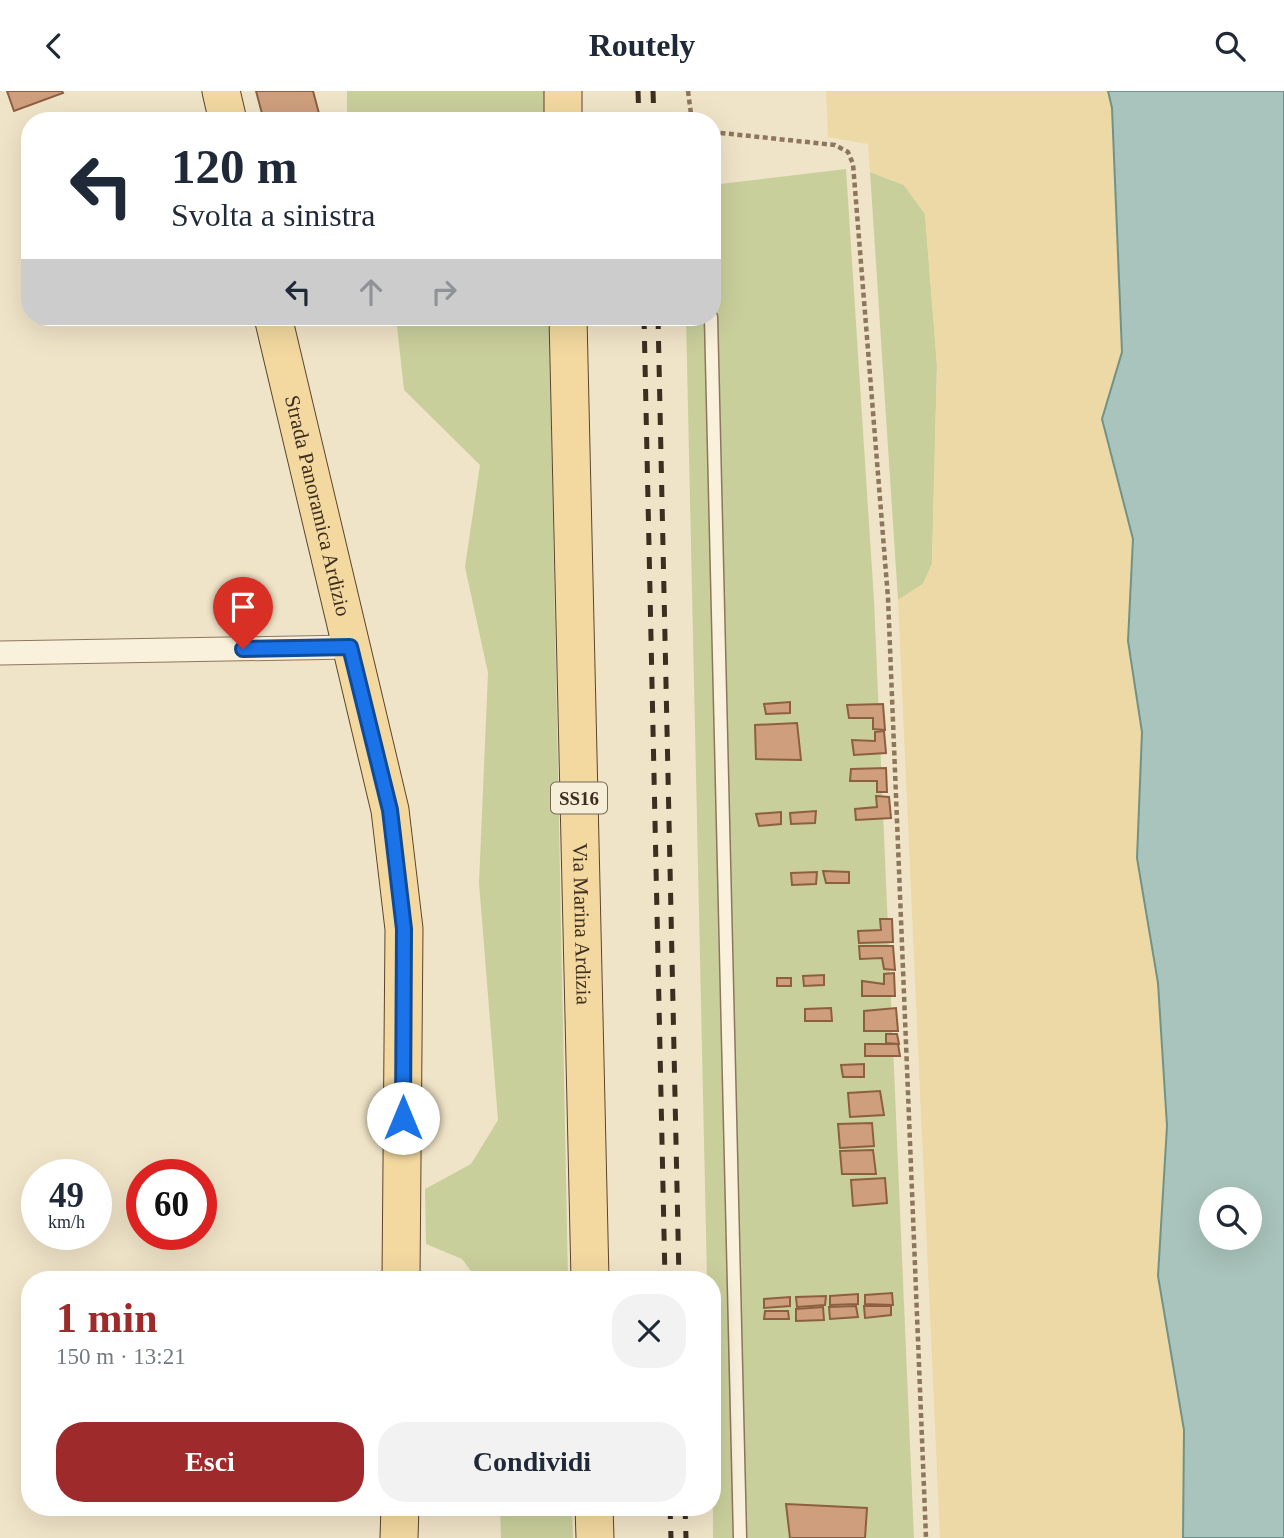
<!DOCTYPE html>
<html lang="it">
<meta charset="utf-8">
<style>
:root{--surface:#fff;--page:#f2f2f3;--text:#1f2937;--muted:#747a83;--accent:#9e2a2b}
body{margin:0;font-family:"Times New Roman",serif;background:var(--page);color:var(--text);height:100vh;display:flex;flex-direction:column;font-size:26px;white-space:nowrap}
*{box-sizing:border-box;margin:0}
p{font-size:23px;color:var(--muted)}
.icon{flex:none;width:38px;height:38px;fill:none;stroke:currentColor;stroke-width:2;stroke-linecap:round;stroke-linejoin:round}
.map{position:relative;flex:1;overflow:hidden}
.side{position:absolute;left:21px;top:1180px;width:700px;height:245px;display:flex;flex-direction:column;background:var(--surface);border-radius:28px;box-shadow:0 7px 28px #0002}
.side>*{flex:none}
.guide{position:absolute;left:21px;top:21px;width:700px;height:214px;border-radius:28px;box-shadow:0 7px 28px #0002;background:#fff;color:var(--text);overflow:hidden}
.controls{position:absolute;left:1199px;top:1096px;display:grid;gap:14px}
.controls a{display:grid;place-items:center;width:63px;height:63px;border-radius:50%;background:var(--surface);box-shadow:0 7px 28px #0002;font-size:35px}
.speed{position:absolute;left:21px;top:1068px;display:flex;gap:14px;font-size:35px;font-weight:700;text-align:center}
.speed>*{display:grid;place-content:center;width:91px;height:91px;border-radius:50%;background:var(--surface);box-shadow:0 7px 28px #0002;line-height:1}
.speed small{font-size:18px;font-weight:400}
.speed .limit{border:10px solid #d22;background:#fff;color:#111}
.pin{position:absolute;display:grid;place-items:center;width:60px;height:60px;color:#fff;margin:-72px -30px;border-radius:50% 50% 50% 0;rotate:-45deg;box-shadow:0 0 7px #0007}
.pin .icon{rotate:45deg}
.me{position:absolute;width:77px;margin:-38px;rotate:0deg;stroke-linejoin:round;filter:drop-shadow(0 0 5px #0008)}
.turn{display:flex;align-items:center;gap:24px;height:147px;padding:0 35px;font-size:32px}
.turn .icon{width:91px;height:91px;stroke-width:2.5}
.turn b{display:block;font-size:49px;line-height:60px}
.lanes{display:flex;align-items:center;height:66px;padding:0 35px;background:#0003;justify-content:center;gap:35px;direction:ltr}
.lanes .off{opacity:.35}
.round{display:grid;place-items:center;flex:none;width:74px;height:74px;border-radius:28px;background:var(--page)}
.overview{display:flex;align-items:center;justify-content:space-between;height:119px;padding:0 35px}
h1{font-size:42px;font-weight:700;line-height:52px;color:var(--accent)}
.button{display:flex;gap:14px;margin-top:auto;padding:14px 35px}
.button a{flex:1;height:80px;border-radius:28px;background:var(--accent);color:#fff;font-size:28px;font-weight:700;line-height:80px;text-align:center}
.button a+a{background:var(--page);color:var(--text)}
header{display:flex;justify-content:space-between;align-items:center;height:91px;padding:0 35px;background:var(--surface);font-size:32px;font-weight:700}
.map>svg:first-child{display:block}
.green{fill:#c9cf9b}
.sand{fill:#ecd9a5}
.water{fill:#a9c4bc;stroke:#6f938a;stroke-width:2;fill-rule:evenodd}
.building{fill:#cf9f7d;stroke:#8d5f41;stroke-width:2}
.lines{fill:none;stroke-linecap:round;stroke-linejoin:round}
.lane-casing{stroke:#8d765c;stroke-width:15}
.street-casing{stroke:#8d765c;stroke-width:25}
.primary-casing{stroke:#5b4430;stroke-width:39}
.path{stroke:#8d765c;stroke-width:4.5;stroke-dasharray:5 3.5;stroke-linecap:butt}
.lane{stroke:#faf1dc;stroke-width:12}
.street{stroke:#faf1dc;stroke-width:23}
.primary{stroke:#f3d9a0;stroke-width:37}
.rail{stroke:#3d2e20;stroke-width:5;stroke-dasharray:12 12;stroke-linecap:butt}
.route-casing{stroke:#114b97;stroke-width:18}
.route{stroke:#1a73e8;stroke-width:12}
.labels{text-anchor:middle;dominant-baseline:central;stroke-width:6;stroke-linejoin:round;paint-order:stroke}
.shield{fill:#f7eed8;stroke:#756857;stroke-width:2}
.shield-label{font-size:19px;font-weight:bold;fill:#3d2e20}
.street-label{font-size:21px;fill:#3d2e20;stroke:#f7eed8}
</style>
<header><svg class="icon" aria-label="back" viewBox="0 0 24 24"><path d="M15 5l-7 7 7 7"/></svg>Routely<svg class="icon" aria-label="search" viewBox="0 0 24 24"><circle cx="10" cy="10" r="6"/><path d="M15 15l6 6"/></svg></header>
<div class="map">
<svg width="1284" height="1447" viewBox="0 0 1284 1447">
<rect width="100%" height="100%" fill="#f0e4c8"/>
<g class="green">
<path d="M347 0H544L545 30H347Z"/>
<path d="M846 78 874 509 914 1447H713L712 1188H707L686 226H712V94Z"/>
<path d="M870 81 904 94 925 123 937 274 932 473 923 493 898 509Z"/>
<path d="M396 226H549L568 1188H477L462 1168 426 1153 425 1098 471 1073 498 1029 479 792 488 582 465 476 480 374 404 299Z"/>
<path d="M500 1416H572L573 1447H501Z"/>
</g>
<path class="sand" d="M826 0H1108L1112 17 1122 261 1102 328 1133 448 1128 550 1142 641 1137 767 1158 892 1167 1035 1158 1185 1184 1339 1183 1447H940L898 509 923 493 932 473 937 274 925 123 904 94 870 81 868 53 828 46Z"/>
<path class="water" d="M1108 0H1284V1447H1183L1184 1339 1158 1185 1167 1035 1158 892 1137 767 1142 641 1128 550 1133 448 1102 328 1122 261 1112 17ZM1211 1108H1250V1146H1211Z"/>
<g class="building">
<path d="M7 0H62L63 2 14 20Z"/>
<path d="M256 0H313L321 30H264Z"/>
<path d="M790 611V622L766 623 764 613Z"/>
<path d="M883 613 885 639 873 638V627H849L847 614Z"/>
<path d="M797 632 801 669 756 668 755 634Z"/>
<path d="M884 640 886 662 854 664 852 649 875 650V641Z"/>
<path d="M886 677 887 701H877V690H850L851 678Z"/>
<path d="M876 705 889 706 891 727 856 729 855 718 877 716Z"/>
<path d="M816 720 815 732 791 733 790 722Z"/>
<path d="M781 721V733L759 735 756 723Z"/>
<path d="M823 780 849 781V792H826Z"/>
<path d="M817 781 816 793 792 794 791 782Z"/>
<path d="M880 828H892L893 851 859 852 858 840 881 839Z"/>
<path d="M859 855H893L895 879 884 878 882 867 860 868Z"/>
<path d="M894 882 895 905H862V890L884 893V883Z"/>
<path d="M824 884V894L804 895 803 885Z"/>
<rect x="777" y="887" width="14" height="8"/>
<path d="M831 917 832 930H805V918Z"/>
<path d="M896 917 898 940H864V920Z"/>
<path d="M886 943H897L899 953 886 952Z"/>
<path d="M865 953H898L900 965H865Z"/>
<path d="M864 973V986H843L841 974Z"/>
<path d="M880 1000 884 1024 850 1026 848 1002Z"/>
<path d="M872 1032 874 1055 840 1057 838 1033Z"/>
<path d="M873 1059 876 1083H842L840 1060Z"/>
<path d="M885 1087 887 1112 853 1115 851 1089Z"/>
<path d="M892 1202 893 1214 865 1213V1204Z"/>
<path d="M858 1203V1213L830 1214V1205Z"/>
<path d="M826 1205 825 1214 797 1216 796 1206Z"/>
<path d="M790 1206V1215L764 1217V1208Z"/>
<path d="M856 1215 858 1226 830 1228 829 1216Z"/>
<path d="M864 1215H891V1224L865 1227Z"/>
<path d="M823 1216 824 1229 796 1230V1218Z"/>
<path d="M765 1220H788L789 1228H764Z"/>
<path d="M786 1413 867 1417 865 1447H790Z"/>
</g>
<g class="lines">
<defs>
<path id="lane" d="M711 226 740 1447"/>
<path id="street" d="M0 562 350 556"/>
<g id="primary">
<path d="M221 0 228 30"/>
<path d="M563 0V30"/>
<path id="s1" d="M273 226 390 719 404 838 401 1188"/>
<path id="s2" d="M568 226 590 1188"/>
<path d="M594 1416 595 1447"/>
<path d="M399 1447 400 1416"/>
</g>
</defs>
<use href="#lane" class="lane-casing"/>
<use href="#street" class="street-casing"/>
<use href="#primary" class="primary-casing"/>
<g class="path">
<path d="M688 0 691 23 695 30"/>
<path d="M712 41 835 54 848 61 853 73 888 507 926 1447"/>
</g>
<use href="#lane" class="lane"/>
<use href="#street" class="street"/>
<use href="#primary" class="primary"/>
<g class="rail">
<path d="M638 0 639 30"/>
<path d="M653 0 654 30"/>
<path d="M644 226 665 1188"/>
<path d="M658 226 679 1188"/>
<path d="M670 1416 671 1447"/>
<path d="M685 1416 686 1447"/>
</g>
</g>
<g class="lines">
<defs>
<path id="route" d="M243 558 350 556 390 719 404 838 403 1027"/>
</defs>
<use href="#route" class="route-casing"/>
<use href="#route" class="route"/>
</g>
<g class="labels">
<rect class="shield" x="551" y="691.5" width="56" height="31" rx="5"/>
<g class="shield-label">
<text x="579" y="707">SS16</text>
</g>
<g class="street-label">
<text stroke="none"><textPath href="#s1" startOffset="194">Strada Panoramica Ardizio</textPath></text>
<text stroke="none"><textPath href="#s2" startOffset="607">Via Marina Ardizia</textPath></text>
</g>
</g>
</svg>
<div class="controls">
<a><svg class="icon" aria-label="search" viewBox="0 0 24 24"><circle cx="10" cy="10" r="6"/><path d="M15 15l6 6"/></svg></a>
</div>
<div class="speed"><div>49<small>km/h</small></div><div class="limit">60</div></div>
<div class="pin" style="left:243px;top:558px;background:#d93025"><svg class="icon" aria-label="arrive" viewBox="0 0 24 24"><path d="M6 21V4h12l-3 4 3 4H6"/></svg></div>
<svg class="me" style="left:403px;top:1027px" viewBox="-20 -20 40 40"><circle r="19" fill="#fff"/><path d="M0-13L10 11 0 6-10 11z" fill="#1a73e8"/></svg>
<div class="guide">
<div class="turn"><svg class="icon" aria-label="left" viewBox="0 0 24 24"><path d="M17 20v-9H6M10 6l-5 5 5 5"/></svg><div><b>120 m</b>Svolta a sinistra</div></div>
<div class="lanes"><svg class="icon" aria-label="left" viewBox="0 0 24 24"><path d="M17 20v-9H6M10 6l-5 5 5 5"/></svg><svg class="icon off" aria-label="ahead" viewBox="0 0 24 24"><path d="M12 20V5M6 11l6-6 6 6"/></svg><svg class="icon off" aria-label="right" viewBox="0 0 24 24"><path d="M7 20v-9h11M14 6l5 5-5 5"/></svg></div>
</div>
<section class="side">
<div class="overview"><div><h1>1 min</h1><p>150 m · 13:21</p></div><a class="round"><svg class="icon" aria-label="close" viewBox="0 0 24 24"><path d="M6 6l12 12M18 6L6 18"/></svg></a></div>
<div class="button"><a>Esci</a><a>Condividi</a></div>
</section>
</div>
